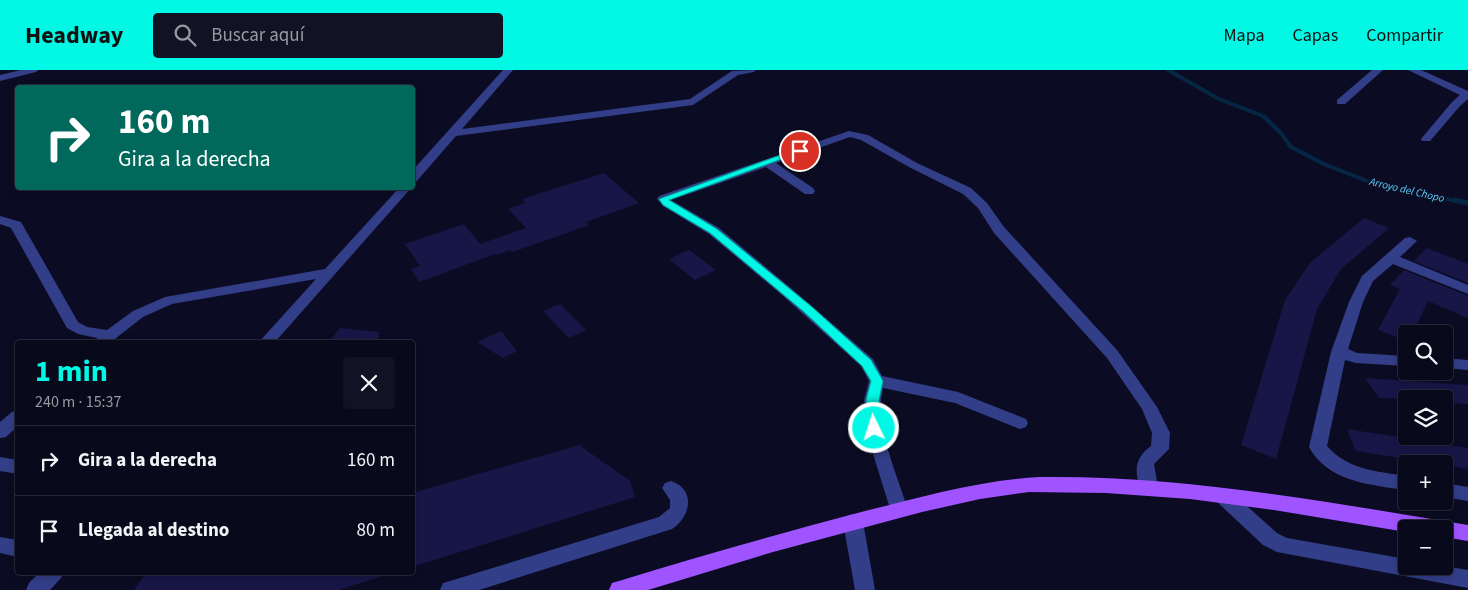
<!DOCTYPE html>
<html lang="es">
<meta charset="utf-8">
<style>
:root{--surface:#08091a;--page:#111223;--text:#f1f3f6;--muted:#989aa2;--line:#292a39;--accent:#00f8e4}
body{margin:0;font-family:"Source Sans 3",sans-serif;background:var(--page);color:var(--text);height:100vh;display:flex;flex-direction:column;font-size:19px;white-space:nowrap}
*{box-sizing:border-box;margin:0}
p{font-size:16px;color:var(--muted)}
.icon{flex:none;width:28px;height:28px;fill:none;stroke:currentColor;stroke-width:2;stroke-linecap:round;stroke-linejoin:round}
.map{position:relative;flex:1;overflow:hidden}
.drawer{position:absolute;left:15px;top:270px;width:400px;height:235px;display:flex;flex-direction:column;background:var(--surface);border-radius:5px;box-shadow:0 2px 8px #0003,0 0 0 1px var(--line)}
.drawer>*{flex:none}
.banner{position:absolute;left:15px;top:15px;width:400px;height:105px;border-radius:5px;box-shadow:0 2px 8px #0003,0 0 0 1px var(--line);background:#00695c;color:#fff;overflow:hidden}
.tools{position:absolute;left:1398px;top:255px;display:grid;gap:10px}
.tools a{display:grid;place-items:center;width:55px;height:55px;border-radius:5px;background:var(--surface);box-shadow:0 2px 8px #0003,0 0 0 1px var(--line);font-size:25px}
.pin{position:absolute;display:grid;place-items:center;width:42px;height:42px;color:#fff;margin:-21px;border:2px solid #fff;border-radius:50%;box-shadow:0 1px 5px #0007}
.me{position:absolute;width:55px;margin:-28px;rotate:356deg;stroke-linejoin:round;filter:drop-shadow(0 0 4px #0008)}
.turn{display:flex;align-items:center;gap:18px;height:105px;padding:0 20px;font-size:22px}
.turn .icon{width:65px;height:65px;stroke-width:2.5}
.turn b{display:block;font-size:35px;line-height:42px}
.round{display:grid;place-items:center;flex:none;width:52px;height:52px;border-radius:5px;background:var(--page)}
.headline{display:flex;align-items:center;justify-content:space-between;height:85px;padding:0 20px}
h1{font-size:30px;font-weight:700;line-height:38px;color:var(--accent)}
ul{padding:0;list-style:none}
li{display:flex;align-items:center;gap:15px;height:70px;padding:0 20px;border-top:1px solid var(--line)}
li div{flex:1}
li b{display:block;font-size:19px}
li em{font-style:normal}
header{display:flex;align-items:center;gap:30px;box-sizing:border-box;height:70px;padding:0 25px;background:var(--accent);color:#111}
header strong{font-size:24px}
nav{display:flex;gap:28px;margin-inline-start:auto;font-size:18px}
.search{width:350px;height:45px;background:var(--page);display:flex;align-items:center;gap:12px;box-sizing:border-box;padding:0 18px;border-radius:5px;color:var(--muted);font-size:19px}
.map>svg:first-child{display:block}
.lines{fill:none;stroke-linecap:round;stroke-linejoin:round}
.stream-far1{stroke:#052743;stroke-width:4}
.stream{stroke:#052743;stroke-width:5}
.building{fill:#171646}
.minor{fill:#323e87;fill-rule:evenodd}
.major{fill:#a054ff;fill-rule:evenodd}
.route{fill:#00f8e4;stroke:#00a194}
.labels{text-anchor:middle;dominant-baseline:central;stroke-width:5;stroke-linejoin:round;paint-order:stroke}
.far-water-label{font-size:11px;font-style:italic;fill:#5bd1ff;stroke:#0b0c23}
</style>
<header>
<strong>Headway</strong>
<div class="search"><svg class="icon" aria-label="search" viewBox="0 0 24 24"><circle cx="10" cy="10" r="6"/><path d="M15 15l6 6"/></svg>Buscar aquí</div>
<nav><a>Mapa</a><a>Capas</a><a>Compartir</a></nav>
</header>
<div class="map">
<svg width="1468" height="520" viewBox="0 0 1468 520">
<rect width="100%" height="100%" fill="#0b0c23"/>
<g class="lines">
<path class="stream-far1" d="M1168 0 1219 29 1263 46 1281 63 1291 77 1324 94 1372 113 1461 132"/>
<path class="stream" d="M1455 130 1468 133"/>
</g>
<g class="building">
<path d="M604 103 639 133 586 152 589 155 550 169 512 182 510 180 496 185 495 184 419 212 411 199 420 196 405 174 464 154 480 174 526 158 508 139 525 133 522 129Z"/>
<path d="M1364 148 1389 158 1341 199 1317 239 1276 389 1241 375 1285 230 1310 193Z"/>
<path d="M1427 178 1468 194V213L1414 191Z"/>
<path d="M689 180 716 200 695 210 669 189Z"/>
<path d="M1404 200 1468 226V248L1428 231 1412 264H1406V271L1378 260 1400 219 1390 215Z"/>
<path d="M560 234 586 260 569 268 543 241Z"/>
<path d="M340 258 379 262 378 272H329Z"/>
<path d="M501 261 517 281 503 288 477 272Z"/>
<path d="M1365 308 1468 315V334L1444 333V329L1379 328Z"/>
<path d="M1347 359 1468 378V399L1356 381Z"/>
<path d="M579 375 630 411 635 427 412 497V423Z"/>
<path d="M147 502H383V506L338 520H134Z"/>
</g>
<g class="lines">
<g class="minor">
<path d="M21 0H38L36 2 0 11V5Z"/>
<path d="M503 0H513L462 59 690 29 732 1 756 0 754 2 738 5 693 35 456 66 416 112H412V101Z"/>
<path d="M1372 0H1383L1345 34H1337V30Z"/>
<path d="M1408 0H1421L1468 21V29L1460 36 1430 71H1422L1421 69 1452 32 1460 25Z"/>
<path d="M849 61 868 65 917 93 971 118 987 133 1004 157 1117 280 1157 337 1170 363 1169 379 1154 394 1158 417 1155 422 1149 424 1143 422C1133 404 1134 388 1151 376L1152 363 1142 339 1107 288 994 163 978 138 963 124 909 97 861 70 850 67 776 93 813 118 815 121 813 124H805L766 97 671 130 719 158 792 219 873 289 882 306 958 322 1026 349 1028 353 1026 357 1020 359 955 333 883 318C874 355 897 404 908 440L906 445 899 448 892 445 865 358 864 330 869 311 861 296 782 225 709 164 663 136 657 129 659 126Z"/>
<path d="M399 118H411L275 272H259L316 209 172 234 143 247 111 272H95L97 268 78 264 67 258 11 158 0 154V146L21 152 78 252 87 257 107 260 133 241 165 227 325 199Z"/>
<path d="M1410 167 1417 171 1400 187 1468 215V224L1393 194 1373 211 1363 232 1348 279 1357 283 1406 286V296L1356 293 1345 290 1327 376C1348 400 1376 401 1406 406V420C1371 415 1328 412 1309 377L1331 282 1349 232 1362 206 1405 168Z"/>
<path d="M1444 288 1468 290V300L1444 298Z"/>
<path d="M18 340V356L6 367 0 368V352L12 342Z"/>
<path d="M0 387 18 390V404L0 401Z"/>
<path d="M671 411C696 419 691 447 672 459L479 520H440L443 513 450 511 659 447 670 438V430L662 418 665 413Z"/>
<path d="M1444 413 1468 417V431L1444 427Z"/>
<path d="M1222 418 1229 420 1277 463 1287 468 1406 489V496H1444L1468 500V518L1277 482 1263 475 1215 430 1213 425 1215 420Z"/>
<path d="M853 444 860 446 863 452 875 520H855L843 452 846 446Z"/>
<path d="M0 467 18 470V487L0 483Z"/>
<path d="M40 502H64L61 508 50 520H26L29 513Z"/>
</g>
<path class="major" d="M1040 407C1183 405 1327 432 1468 455V471L1444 467V459H1406V462L1274 440 1190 429 1106 423 1029 422 980 429 922 442 773 482 648 520H609L612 513 619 511C700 486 782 463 865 441 922 427 980 410 1040 407Z"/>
</g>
<path class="route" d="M797 79 804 81 669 130 717 159 812 237 871 290 883 311 879 330 881 358 879 361H870L868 358 866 330 871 311 862 296 804 242 710 163 663 135 659 129Z"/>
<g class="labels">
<g class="far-water-label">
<text transform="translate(1407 120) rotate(13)">Arroyo del Chopo</text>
</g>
</g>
</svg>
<div class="tools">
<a><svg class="icon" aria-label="search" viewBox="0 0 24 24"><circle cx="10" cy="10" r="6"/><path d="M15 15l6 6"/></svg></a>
<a><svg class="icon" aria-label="layers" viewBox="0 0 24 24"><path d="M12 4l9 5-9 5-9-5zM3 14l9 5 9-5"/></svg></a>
<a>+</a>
<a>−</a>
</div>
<div class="pin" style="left:800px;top:81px;background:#d93025"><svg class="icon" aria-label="arrive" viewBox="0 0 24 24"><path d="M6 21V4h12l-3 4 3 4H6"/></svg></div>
<svg class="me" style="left:874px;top:358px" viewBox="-20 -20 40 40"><circle r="17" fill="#00f8e4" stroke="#fff" stroke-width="3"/><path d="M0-11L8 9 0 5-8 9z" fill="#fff"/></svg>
<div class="banner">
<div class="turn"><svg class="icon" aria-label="right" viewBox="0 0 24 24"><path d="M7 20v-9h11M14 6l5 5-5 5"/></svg><div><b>160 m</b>Gira a la derecha</div></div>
</div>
<section class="drawer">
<div class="headline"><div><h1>1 min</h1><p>240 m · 15:37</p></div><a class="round"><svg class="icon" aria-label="close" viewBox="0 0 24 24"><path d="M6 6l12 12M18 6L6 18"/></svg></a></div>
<ul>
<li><svg class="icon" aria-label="right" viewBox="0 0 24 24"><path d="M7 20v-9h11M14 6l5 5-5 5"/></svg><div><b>Gira a la derecha</b></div><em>160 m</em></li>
<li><svg class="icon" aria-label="arrive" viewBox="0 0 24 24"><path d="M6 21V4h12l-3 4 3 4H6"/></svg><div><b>Llegada al destino</b></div><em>80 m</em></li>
</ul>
</section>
</div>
